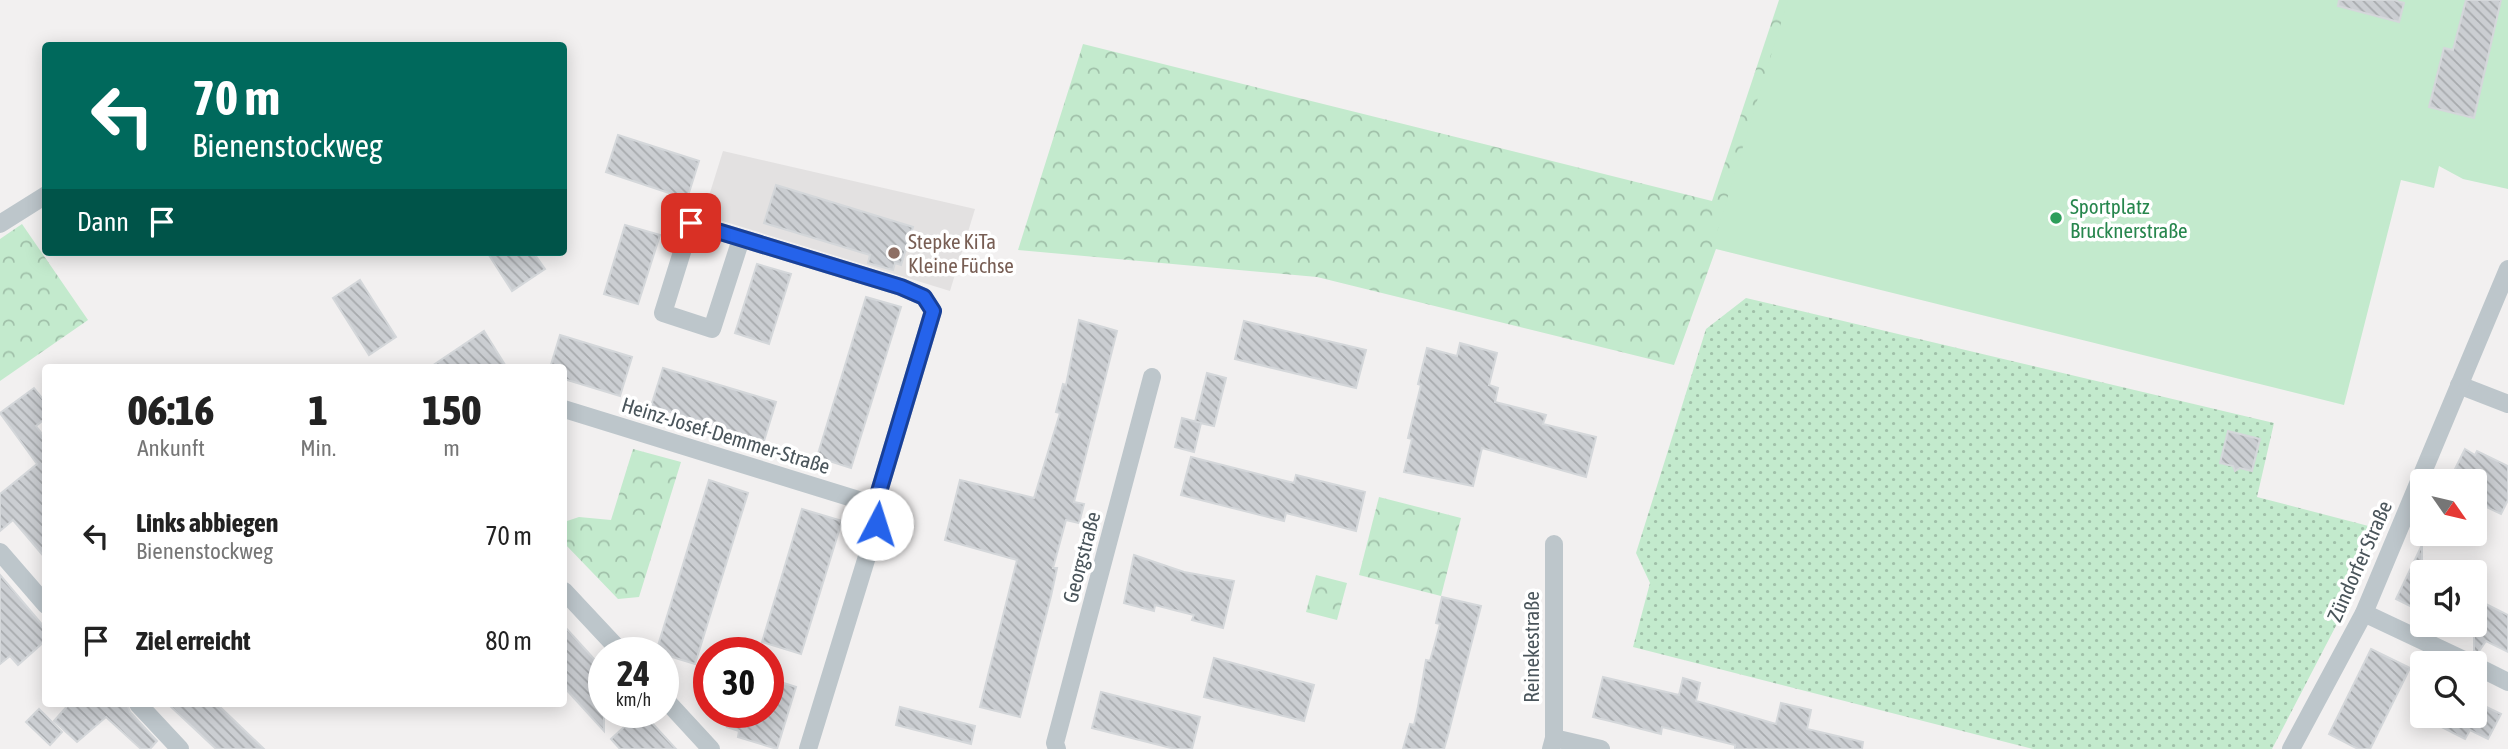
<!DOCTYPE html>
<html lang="de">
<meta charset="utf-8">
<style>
:root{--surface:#fff;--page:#f2f2f2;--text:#222;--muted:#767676}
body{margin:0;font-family:"Asap Condensed",sans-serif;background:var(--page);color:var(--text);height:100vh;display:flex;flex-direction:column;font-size:26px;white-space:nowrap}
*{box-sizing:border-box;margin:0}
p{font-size:23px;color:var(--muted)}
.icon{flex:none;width:38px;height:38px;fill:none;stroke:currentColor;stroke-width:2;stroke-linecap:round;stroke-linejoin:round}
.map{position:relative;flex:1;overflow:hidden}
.details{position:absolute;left:42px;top:364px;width:525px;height:343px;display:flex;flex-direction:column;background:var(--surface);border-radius:7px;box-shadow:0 4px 18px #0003}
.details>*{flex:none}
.top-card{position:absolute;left:42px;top:42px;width:525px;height:214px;border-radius:7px;box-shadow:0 4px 18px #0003;background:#00695c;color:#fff;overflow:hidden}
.needle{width:46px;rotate:124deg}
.fabs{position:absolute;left:2410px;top:469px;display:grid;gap:14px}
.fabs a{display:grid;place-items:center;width:77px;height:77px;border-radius:7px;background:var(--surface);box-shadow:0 4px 18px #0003;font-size:35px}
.speed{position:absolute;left:588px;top:637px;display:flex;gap:14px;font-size:35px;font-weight:700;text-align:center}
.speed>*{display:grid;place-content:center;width:91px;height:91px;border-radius:50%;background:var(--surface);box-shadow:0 4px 18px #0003;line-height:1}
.speed small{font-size:18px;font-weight:400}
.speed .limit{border:10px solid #d22;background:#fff;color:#111}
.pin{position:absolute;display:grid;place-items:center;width:60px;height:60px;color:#fff;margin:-30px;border-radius:14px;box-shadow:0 4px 10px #0006}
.me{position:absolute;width:77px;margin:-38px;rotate:5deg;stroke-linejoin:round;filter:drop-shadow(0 0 5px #0008)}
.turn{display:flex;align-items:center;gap:24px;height:147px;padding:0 35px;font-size:32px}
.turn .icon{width:91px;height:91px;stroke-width:2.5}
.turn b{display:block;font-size:49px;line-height:60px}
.then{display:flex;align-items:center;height:66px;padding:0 35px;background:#0003;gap:14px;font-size:26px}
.eta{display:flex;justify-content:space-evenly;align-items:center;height:119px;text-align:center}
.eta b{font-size:42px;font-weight:800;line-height:49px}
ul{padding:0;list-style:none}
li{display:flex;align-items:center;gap:21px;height:105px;padding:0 35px}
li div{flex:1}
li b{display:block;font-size:26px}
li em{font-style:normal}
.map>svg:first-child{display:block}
.education{fill:#e3e1e1}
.grass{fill:url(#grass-dots)}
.forest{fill:url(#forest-crowns)}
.pitch{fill:#c3eacd}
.building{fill:url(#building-back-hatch);stroke:#d4d7da;stroke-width:2}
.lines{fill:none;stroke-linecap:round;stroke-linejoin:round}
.street{stroke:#bdc6cb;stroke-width:18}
.route-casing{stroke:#184099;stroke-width:18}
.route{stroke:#2563eb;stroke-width:12}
.leisure-dot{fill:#2e9e5b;stroke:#fff;stroke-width:2.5}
.education-dot{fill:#8d6e63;stroke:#fff;stroke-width:2.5}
.labels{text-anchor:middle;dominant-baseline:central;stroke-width:7;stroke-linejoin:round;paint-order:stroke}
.leisure-label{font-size:21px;fill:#27864d;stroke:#fff;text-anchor:start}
.education-label{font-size:21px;fill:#785e54;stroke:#fff;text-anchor:start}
.street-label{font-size:21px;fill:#4a555b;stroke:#fff}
</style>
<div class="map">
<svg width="2508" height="749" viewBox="0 0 2508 749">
<defs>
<pattern id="grass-dots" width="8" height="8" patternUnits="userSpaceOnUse" patternTransform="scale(1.75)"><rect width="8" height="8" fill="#c3eacd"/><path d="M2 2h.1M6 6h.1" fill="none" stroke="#a0c0a9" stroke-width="1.8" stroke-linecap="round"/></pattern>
<pattern id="forest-crowns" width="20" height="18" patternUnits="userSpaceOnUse" patternTransform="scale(1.75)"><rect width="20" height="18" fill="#c3eacd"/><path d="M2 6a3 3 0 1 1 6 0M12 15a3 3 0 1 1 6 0" fill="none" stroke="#a0c0a9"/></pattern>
<pattern id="building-back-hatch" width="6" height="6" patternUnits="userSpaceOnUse" patternTransform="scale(1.75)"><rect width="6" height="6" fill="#cbced2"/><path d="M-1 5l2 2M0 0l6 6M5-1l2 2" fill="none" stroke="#a7aaad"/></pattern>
</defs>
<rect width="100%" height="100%" fill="#f2f0f0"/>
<path class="education" d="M723 151 975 209 950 291 703 215Z"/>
<path class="grass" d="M1746 298 2274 423 2257 497 2380 529 2340 618 2272 749H2033L1633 647 1650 583 1636 553 1706 329Z"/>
<g class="forest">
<path d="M1779 0H1806L1674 365 1317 277 1018 250 1083 44 1712 201Z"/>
<path d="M22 224 88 320 0 381V239Z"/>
<path d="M633 449 681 462 639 597 618 599 564 543V522L579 517 611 520Z"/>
<path d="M1379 497 1461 518 1441 596 1359 575Z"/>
<path d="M1316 575 1347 583 1337 620 1306 612Z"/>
</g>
<path class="pitch" d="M1788 0H2508V189L2463 179 2439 166 2434 188 2401 180 2344 405 1712 248Z"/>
<g class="building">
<path d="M2339 0H2394L2404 3 2399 22 2338 6Z"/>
<path d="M2466 0H2501L2474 118 2429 107 2444 48 2453 50Z"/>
<path d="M618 135 699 161 687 199 606 172Z"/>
<path d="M776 185 913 227 901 265 895 263 893 270 868 263 870 255 764 223Z"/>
<path d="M625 225 660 235 638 304 604 294Z"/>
<path d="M487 252H533L545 269 512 291Z"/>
<path d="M757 264 791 274 769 344 735 333Z"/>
<path d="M360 280 396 337 369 355 333 298Z"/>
<path d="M866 297 901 307 851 468 817 457Z"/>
<path d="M1079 320 1117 331 1074 502 1084 504 1079 523 1066 520 1053 568H1057L1051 596 1020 717 980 707 1017 560 945 540 960 480 1034 498 1060 413 1056 412 1063 384 1066 385Z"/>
<path d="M1244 321 1366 350 1356 388 1235 359Z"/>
<path d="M484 331 507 368H429Z"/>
<path d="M560 335 632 357 620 396 564 379V368H550Z"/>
<path d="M1460 343 1497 353 1489 385 1498 388 1495 402 1546 415 1543 424 1596 437 1586 477 1482 448 1473 486 1404 472 1412 439 1408 438 1421 385 1418 384 1427 348 1457 356Z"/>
<path d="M663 368 776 402 764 441 651 406Z"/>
<path d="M1207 373 1226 378 1214 426 1195 422Z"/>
<path d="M34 388 46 403V418L36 426 46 439V559L13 520 0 531V494L37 464 0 413Z"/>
<path d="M1182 418 1201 423 1194 452 1175 447Z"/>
<path d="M2228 431 2260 439 2252 471 2240 468 2235 471 2233 466 2220 463Z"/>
<path d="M2465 449 2475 455 2477 451 2508 466V500L2501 514 2474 501V481H2449Z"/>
<path d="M1191 457 1294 483 1296 475 1365 492 1356 531 1286 513 1284 521 1181 495Z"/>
<path d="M709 480 748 493 695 664 656 652Z"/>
<path d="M802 509 842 521 801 654 762 642Z"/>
<path d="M2422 545V612L2396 599Z"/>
<path d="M1134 555 1184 572 1234 581 1223 628 1192 620 1194 615 1174 610 1155 605 1154 611 1124 603Z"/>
<path d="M0 575 46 629V640L18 665 10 656 0 664Z"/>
<path d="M1442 597 1481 606 1448 735 1444 749H1403L1410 724 1414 725 1418 707 1426 660 1430 661 1435 643 1440 624 1436 623Z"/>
<path d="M2474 598 2508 615V652L2486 641 2477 654 2474 653Z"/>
<path d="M564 626 604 670V731L564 687Z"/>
<path d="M2371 649 2410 668 2370 749H2358L2329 734Z"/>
<path d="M1214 658 1314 685 1304 721 1204 697Z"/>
<path d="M1603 677 1679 695 1683 678 1700 683 1696 701 1776 724 1781 703 1811 710 1807 729 1863 742 1862 749H1735V745L1662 727 1661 734 1614 722 1593 717Z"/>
<path d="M768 678 796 687 777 749 738 737 739 731 727 727 731 712H768Z"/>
<path d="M1101 692 1200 717 1192 749H1175L1092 728Z"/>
<path d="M2474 701 2501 714 2488 739 2470 730 2465 739 2420 716H2474Z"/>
<path d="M69 704H127L130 712 157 741 150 749H141L106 717 77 742 54 721Z"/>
<path d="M168 704H217L264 749H216Z"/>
<path d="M900 707 975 726 971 744 896 725Z"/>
<path d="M39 709 62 732 50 745 26 722Z"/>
<path d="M640 712H642L676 749H620L611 739Z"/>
</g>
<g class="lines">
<g class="street">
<path d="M0 224 46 195"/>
<path d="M741 239 712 329 663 313 691 223 901 287 924 297 933 311 875 505 877 524 808 749"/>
<path d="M2459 385 2508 404"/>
<path d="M564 409 875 505"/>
<path d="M0 552 46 605"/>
<path d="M564 591 622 653"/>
<path d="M2364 613 2470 663"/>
<path d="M2474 665 2508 682"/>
<path d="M663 697 711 749"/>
<path d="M138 704 180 749"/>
<path d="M1554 738 1601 749"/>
<path d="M1057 749 1055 743 1152 377"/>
<path d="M1551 749 1554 738V544"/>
<path d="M2291 749 2364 613 2508 269"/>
</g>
</g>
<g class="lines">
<defs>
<path id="route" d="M691 223 901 287 924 297 933 311 875 505 877 524"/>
</defs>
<use href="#route" class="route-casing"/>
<use href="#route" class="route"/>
</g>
<circle class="leisure-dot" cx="2056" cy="218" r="7"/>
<circle class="education-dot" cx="894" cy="253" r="7"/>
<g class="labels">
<g class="leisure-label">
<text x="2070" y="206">Sportplatz<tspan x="2070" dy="24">Brucknerstraße</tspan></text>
</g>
<g class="education-label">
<text x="908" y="241">Stepke KiTa<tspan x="908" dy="24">Kleine Füchse</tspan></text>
</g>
<g class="street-label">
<text transform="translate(726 435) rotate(17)">Heinz-Josef-Demmer-Straße</text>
<text transform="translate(1081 557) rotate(-75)">Georgstraße</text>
<text transform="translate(2359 561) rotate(-66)">Zündorfer Straße</text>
<text transform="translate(1531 647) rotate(-90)">Reinekestraße</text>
</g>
</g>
</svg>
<div class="fabs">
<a><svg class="needle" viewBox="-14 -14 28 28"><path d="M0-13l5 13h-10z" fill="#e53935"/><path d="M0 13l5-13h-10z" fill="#767676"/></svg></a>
<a><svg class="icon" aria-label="sound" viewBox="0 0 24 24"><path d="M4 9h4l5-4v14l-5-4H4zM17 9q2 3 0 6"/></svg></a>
<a><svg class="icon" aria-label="search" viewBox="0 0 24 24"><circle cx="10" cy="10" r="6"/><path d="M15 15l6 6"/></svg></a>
</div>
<div class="speed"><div>24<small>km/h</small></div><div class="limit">30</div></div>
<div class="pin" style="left:691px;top:223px;background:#d93025"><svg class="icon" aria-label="arrive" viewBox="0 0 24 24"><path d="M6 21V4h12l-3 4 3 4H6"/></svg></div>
<svg class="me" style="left:877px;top:524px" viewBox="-20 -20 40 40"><circle r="19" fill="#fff"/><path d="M0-13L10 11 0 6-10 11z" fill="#2563eb"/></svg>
<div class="top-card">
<div class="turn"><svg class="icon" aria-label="left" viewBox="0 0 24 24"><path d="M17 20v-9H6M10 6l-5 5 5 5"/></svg><div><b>70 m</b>Bienenstockweg</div></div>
<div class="then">Dann<svg class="icon" aria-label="arrive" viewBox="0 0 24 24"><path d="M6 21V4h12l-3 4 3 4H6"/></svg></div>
</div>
<section class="details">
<div class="eta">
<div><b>06:16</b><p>Ankunft</p></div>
<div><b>1</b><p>Min.</p></div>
<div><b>150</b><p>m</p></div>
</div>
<ul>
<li><svg class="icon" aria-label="left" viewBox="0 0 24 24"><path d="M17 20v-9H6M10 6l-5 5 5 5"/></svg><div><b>Links abbiegen</b><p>Bienenstockweg</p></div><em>70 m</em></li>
<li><svg class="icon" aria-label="arrive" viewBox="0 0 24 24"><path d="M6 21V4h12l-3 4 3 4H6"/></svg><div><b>Ziel erreicht</b></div><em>80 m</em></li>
</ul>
</section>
</div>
